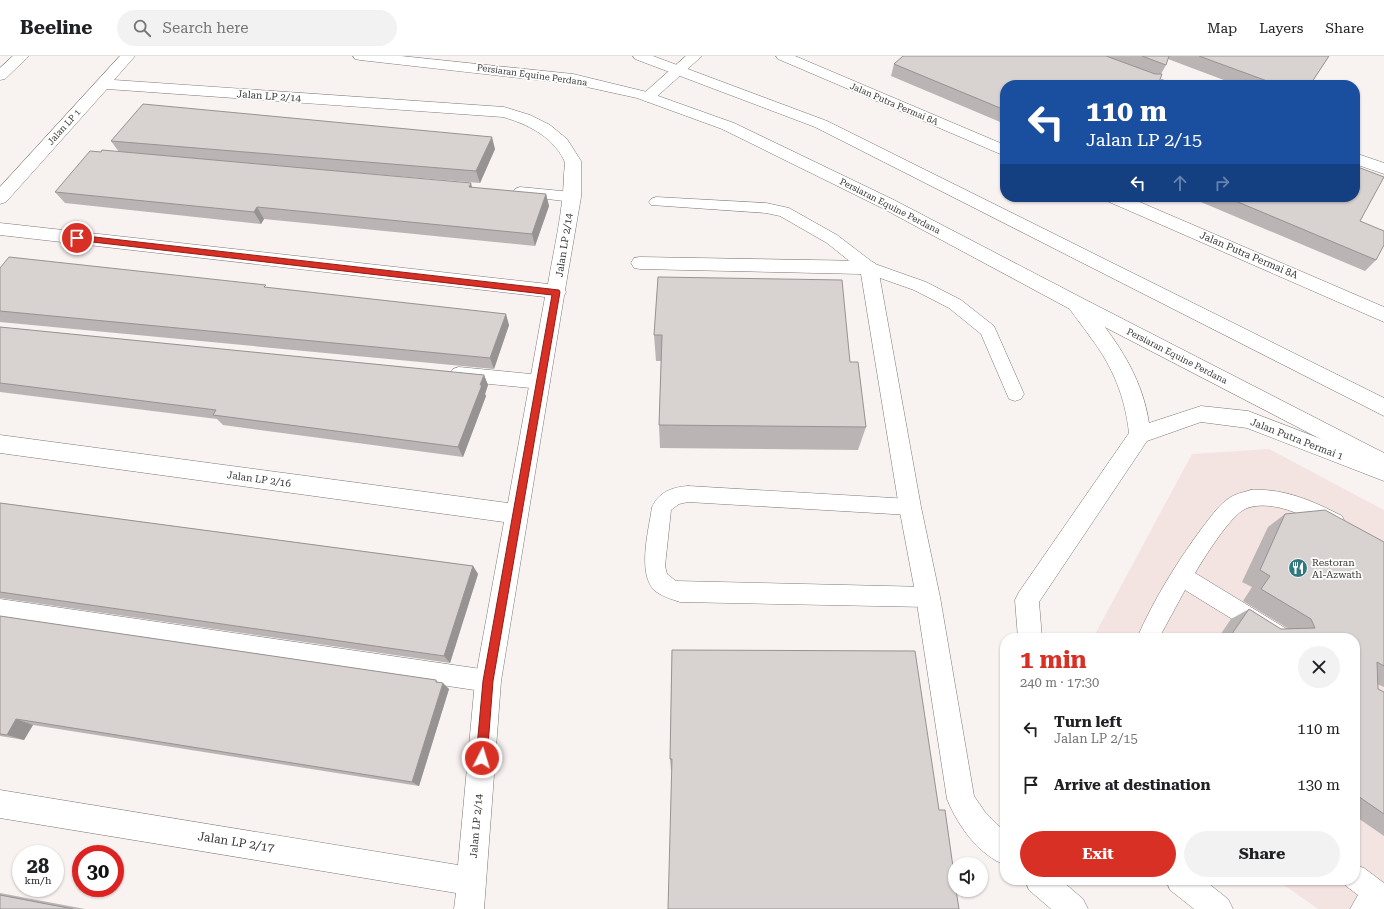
<!DOCTYPE html>
<meta charset="utf-8">
<style>
:root{--surface:#fff;--page:#f2f2f2;--text:#202124;--muted:#757577;--line:#e0e0e0;--accent:#d93025}
body{margin:0;font-family:"Roboto Serif",serif;background:var(--page);color:var(--text);height:100vh;display:flex;flex-direction:column;font-size:15px;white-space:nowrap}
*{box-sizing:border-box;margin:0}
p{font-size:13px;color:var(--muted)}
.icon{flex:none;width:22px;height:22px;fill:none;stroke:currentColor;stroke-width:2;stroke-linecap:round;stroke-linejoin:round}
.map{position:relative;flex:1;overflow:hidden}
.side{position:absolute;left:1000px;top:577px;width:360px;height:252px;display:flex;flex-direction:column;background:var(--surface);border-radius:16px;box-shadow:0 1px 3px #0004}
.side>*{flex:none}
.hud{position:absolute;left:1000px;top:24px;width:360px;height:122px;border-radius:16px;box-shadow:0 1px 3px #0004;background:#1a4fa0;color:#fff;overflow:hidden}
.buttons{position:absolute;left:948px;top:801px;display:grid;gap:8px}
.buttons a{display:grid;place-items:center;width:40px;height:40px;border-radius:50%;background:var(--surface);box-shadow:0 1px 3px #0004;font-size:20px}
.speed{position:absolute;left:12px;top:789px;display:flex;gap:8px;font-size:20px;font-weight:700;text-align:center}
.speed>*{display:grid;place-content:center;width:52px;height:52px;border-radius:50%;background:var(--surface);box-shadow:0 1px 3px #0004;line-height:1}
.speed small{font-size:10px;font-weight:400}
.speed .limit{border:6px solid #d22;background:#fff;color:#111}
.pin{position:absolute;display:grid;place-items:center;width:34px;height:34px;color:#fff;margin:-17px;border:2px solid #fff;border-radius:50%;box-shadow:0 1px 4px #0007}
.me{position:absolute;width:44px;margin:-22px;rotate:5deg;stroke-linejoin:round;filter:drop-shadow(0 0 3px #0008)}
.turn{display:flex;align-items:center;gap:14px;height:84px;padding:0 20px;font-size:18px}
.turn .icon{width:52px;height:52px;stroke-width:2.5}
.turn b{display:block;font-size:28px;line-height:34px}
.lanes{display:flex;align-items:center;height:38px;padding:0 20px;background:#0003;justify-content:center;gap:20px;direction:ltr}
.lanes .off{opacity:.35}
.round{display:grid;place-items:center;flex:none;width:42px;height:42px;border-radius:21px;background:var(--page)}
.overview{display:flex;align-items:center;justify-content:space-between;height:68px;padding:0 20px}
h1{font-size:24px;font-weight:700;line-height:30px;color:var(--accent)}
.primary-button{display:flex;gap:8px;margin-top:auto;padding:8px 20px}
.primary-button a{flex:1;height:46px;border-radius:24px;background:var(--accent);color:#fff;font-size:16px;font-weight:700;line-height:46px;text-align:center}
.primary-button a+a{background:var(--page);color:var(--text)}
ul{padding:0;list-style:none}
li{display:flex;align-items:center;gap:12px;height:56px;padding:0 20px}
li div{flex:1}
li b{display:block;font-size:15px}
li em{font-style:normal}
header{display:flex;align-items:center;gap:24px;box-sizing:border-box;height:56px;padding:0 20px;background:var(--surface);border-bottom:1px solid var(--line)}
header strong{font-size:19px}
nav{display:flex;gap:22px;margin-inline-start:auto;font-size:14px}
.search{width:280px;height:36px;background:var(--page);display:flex;align-items:center;gap:10px;box-sizing:border-box;padding:0 14px;border-radius:22px;color:var(--muted);font-size:15px}
.map>svg:first-child{display:block}
.built{fill:#f3e4e2}
.lines{fill:none;stroke-linecap:round;stroke-linejoin:round}
.lane-casing{stroke:#7d7877;stroke-width:1}
.street-casing{stroke:#7d7877;stroke-width:1}
.secondary-casing{stroke:#7d7877;stroke-width:1}
.lane{fill:#fff;fill-rule:evenodd}
.street{fill:#fff;fill-rule:evenodd}
.secondary{fill:#fff;fill-rule:evenodd}
.wall{fill:#bab5b4}
.shaded-wall{fill:#979392}
.building{fill:#d8d2d1;stroke:#979392}
.route{fill:#d93025;stroke:#8d1f18}
.labels{text-anchor:middle;dominant-baseline:central;stroke-width:3.5;stroke-linejoin:round;paint-order:stroke}
.far-street-label{font-size:9px;fill:#393736;stroke:#fff}
.street-label{font-size:10px;fill:#393736;stroke:#fff}
.poi-label{font-size:10px;fill:#393736;stroke:#fff;text-anchor:start}
.near-street-label{font-size:12px;fill:#393736;stroke:#fff}
</style>
<header>
<strong>Beeline</strong>
<div class="search"><svg class="icon" aria-label="search" viewBox="0 0 24 24"><circle cx="10" cy="10" r="6"/><path d="M15 15l6 6"/></svg>Search here</div>
<nav><a>Map</a><a>Layers</a><a>Share</a></nav>
</header>
<div class="map">
<svg width="1384" height="853" viewBox="0 0 1384 853">
<rect width="100%" height="100%" fill="#f8f2f1"/>
<path class="built" d="M1269 393 1384 454V853H1318L1277 824H1355V582H1093L1192 398Z"/>
<g class="lines">
<defs>
<g id="lane">
<path d="M520 131 572 136 577 138 579 141 577 144 572 146 515 139 513 136 515 133Z"/>
<path d="M656 141 766 147 789 152 837 179 875 208 926 226 961 244 994 270 1024 338 1021 343 1015 345 1009 343 981 278 949 252 914 234 863 216 827 187 780 160 766 157 651 149 649 146 651 143Z"/>
<path d="M459 311 541 319 547 321 550 326 547 331 541 333 459 325 453 323 450 318 453 313Z"/>
<path d="M688 430 910 443 917 445 920 451 917 457 910 459 688 446 679 448 671 454 665 510 667 518 676 525 928 531 935 534 938 541 935 548 928 551 680 546C671 543 661 540 654 534 637 516 649 473 652 451 659 436 672 431 688 430Z"/>
<path d="M1251 434C1284 432 1313 445 1342 460L1345 466 1342 472 1335 475C1322 470 1310 462 1296 457 1282 451 1260 446 1245 453 1230 460 1204 502 1195 517L1290 575 1293 582H1263L1185 534 1159 582H1137C1154 543 1177 506 1202 472 1211 461 1219 448 1231 441 1237 437 1245 436 1251 434Z"/>
<path d="M0 543 488 614 496 617 499 625 496 633 488 636 0 563Z"/>
<path d="M1355 809 1364 812 1384 827V853H1350L1358 839 1346 830 1344 824H1355Z"/>
</g>
<g id="street">
<path d="M120 0H135L114 24 504 51 530 59 550 69 567 83 581 105V141L565 234 566 236 564 240 501 625 484 853H454L456 837 0 762V734L458 809 475 625 504 466 0 397V379L508 447 545 241 0 179V167L548 228C554 192 563 156 564 119 564 114 566 108 564 104 552 80 527 68 503 61L107 33 6 146 0 148V131Z"/>
<path d="M686 0H702L653 44 648 46 643 44 640 41 643 38Z"/>
<path d="M776 0H795L1005 89V100L778 3Z"/>
<path d="M1079 0H1099L1168 26 1171 29H1149L1081 3Z"/>
<path d="M1355 97 1384 107V118L1355 108Z"/>
<path d="M1104 141H1128L1384 251V266L1107 145Z"/>
<path d="M640 201 869 205 875 207 878 212 921 451 940 541 974 740 985 756 1005 776V809C978 798 958 770 947 743L916 541 899 451 861 218 640 213 634 212 631 207 634 202Z"/>
<path d="M1075 240C1085 243 1090 253 1097 261 1122 292 1143 326 1149 367L1201 350 1248 355 1384 407V425L1247 372 1201 366 1147 385 1039 546 1042 582H1018L1015 544 1019 536 1129 377C1125 341 1113 311 1091 282 1083 270 1073 259 1066 247L1068 242Z"/>
<path d="M1025 824H1061L1083 843 1088 853H1051L1029 834Z"/>
<path d="M1166 824H1204L1228 843 1233 853H1194L1170 834Z"/>
</g>
<g id="secondary">
<path d="M13 0H29L5 23 0 24V12Z"/>
<path d="M353 0H401L573 18 647 36 734 67 894 144 1082 242 1384 397V416L1068 252 882 152 722 73 637 42 573 28 360 4 355 3Z"/>
<path d="M633 0H653L827 65 1384 342V360L815 71 635 3Z"/>
</g>
</defs>
<use href="#lane" class="lane-casing"/>
<use href="#street" class="street-casing"/>
<use href="#secondary" class="secondary-casing"/>
<use href="#lane" class="lane"/>
<use href="#street" class="street"/>
<use href="#secondary" class="secondary"/>
</g>
<g class="wall">
<path d="M903 0H1329L1310 29H1237L1168 3 1166 9 1161 18 1005 29V68L891 20 894 8Z"/>
<path d="M111 85 495 93 480 127 276 110 472 132 546 138 549 150 535 190 264 163 261 168 65 147 55 136 101 96H119Z"/>
<path d="M1189 141H1355L1360 165 1376 204 1365 215Z"/>
<path d="M0 212 268 232 509 269 494 313 0 266Z"/>
<path d="M658 221 850 306 866 371 858 394 660 392 659 369 661 305H656L654 279Z"/>
<path d="M0 271 484 319 488 329 485 338 486 340 463 401 223 369 217 363 0 336Z"/>
<path d="M0 447 473 510 478 518 450 607 0 542Z"/>
<path d="M1285 458 1384 486V631L1377 628 1378 633 1384 636V780L1355 760V582H1218L1231 563 1249 553 1281 573H1289L1243 545 1252 531 1242 526 1268 471Z"/>
<path d="M0 560 436 624 438 626 449 633 419 730 33 669 24 684 0 680Z"/>
<path d="M672 594 939 754 671 714 670 703Z"/>
<path d="M0 837 85 853H0Z"/>
</g>
<g class="shaded-wall">
<path d="M492 81 495 93 480 127 476 115Z"/>
<path d="M471 127 474 139 469 131Z"/>
<path d="M546 138 549 150 535 190 532 178Z"/>
<path d="M257 151 264 163 261 168 254 156Z"/>
<path d="M506 258 509 269 494 313 490 302Z"/>
<path d="M484 319 488 329 485 338 486 340 463 401 458 391Z"/>
<path d="M473 510 478 518 450 607 444 600Z"/>
<path d="M443 627 449 633 419 730 412 726Z"/>
<path d="M16 663 33 669 24 684 7 679Z"/>
</g>
<g class="building">
<path d="M903 0H1106L1155 18H1162L1158 29H1005V54L894 8Z"/>
<path d="M1142 0H1169L1166 9Z"/>
<path d="M1199 0H1329L1310 29H1278Z"/>
<path d="M143 48 492 81 476 115 111 85Z"/>
<path d="M102 94 471 127 469 131 546 138 532 178 257 151 254 156 55 136 90 95 101 96Z"/>
<path d="M1355 110 1384 121 1360 165 1384 175V189L1376 204 1226 141H1355Z"/>
<path d="M9 201 266 229 264 231 506 258 490 302 0 255V212Z"/>
<path d="M658 221 842 224 850 306H858L866 371 659 369 662 279H654Z"/>
<path d="M0 271 484 319 480 329H482L458 391 213 359 216 354 0 327Z"/>
<path d="M0 447 473 510 444 600 0 536Z"/>
<path d="M1325 454 1384 486V610L1377 606 1378 633 1384 636V758L1355 738V582H1229L1249 553 1281 573 1315 572 1311 563 1261 533 1270 520 1260 514 1285 458Z"/>
<path d="M0 560 436 624V626L443 627 412 726 16 663 7 679 0 678Z"/>
<path d="M672 594 915 595 939 754H945L955 825V834H956L959 853H668L672 703H670Z"/>
<path d="M0 839 73 853H0Z"/>
</g>
<path class="route" d="M77 179 559 234 560 236 493 625 487 702 486 706 482 707 478 706 476 702 483 625 552 239 75 184V180Z"/>
<defs>
<symbol id="restaurant-disc" viewBox="-11 -11 22 22"><circle r="9.5" fill="#307981" stroke="#fff"/><path d="M-5-6h1v4h1v-4h1v4h1v-4h1v5L-1.5 .5V6h-2V.5L-5-1ZM5-6V6H3V1.5H1.5Q1.5-4 5-6Z" fill="#fff"/></symbol>
</defs>
<g fill-rule="evenodd">
<use href="#restaurant-disc" x="1287" y="501" width="22" height="22"/>
</g>
<g class="labels">
<g class="far-street-label">
<text transform="translate(532 19) rotate(8)">Persiaran Equine Perdana</text>
<text transform="translate(894 48) rotate(23)">Jalan Putra Permai 8A</text>
<text transform="translate(64 71) rotate(-48)">Jalan LP 1</text>
<text transform="translate(890 150) rotate(27)">Persiaran Equine Perdana</text>
<text transform="translate(1177 300) rotate(27)">Persiaran Equine Perdana</text>
</g>
<g class="street-label">
<text transform="translate(269 40) rotate(4)">Jalan LP 2/14</text>
<text transform="translate(564 189) rotate(-81)">Jalan LP 2/14</text>
<text transform="translate(1249 199) rotate(23)">Jalan Putra Permai 8A</text>
<text transform="translate(1297 383) rotate(21)">Jalan Putra Permai 1</text>
<text transform="translate(259 423) rotate(8)">Jalan LP 2/16</text>
<text transform="translate(476 770) rotate(-85)">Jalan LP 2/14</text>
</g>
<g class="poi-label">
<text x="1312" y="506">Restoran<tspan x="1312" dy="12">Al-Azwath</tspan></text>
</g>
<g class="near-street-label">
<text transform="translate(236 786) rotate(9)">Jalan LP 2/17</text>
</g>
</g>
</svg>
<div class="buttons">
<a><svg class="icon" aria-label="sound" viewBox="0 0 24 24"><path d="M4 9h4l5-4v14l-5-4H4zM17 9q2 3 0 6"/></svg></a>
</div>
<div class="speed"><div>28<small>km/h</small></div><div class="limit">30</div></div>
<div class="pin" style="left:77px;top:182px;background:#d93025"><svg class="icon" aria-label="arrive" viewBox="0 0 24 24"><path d="M6 21V4h12l-3 4 3 4H6"/></svg></div>
<svg class="me" style="left:482px;top:702px" viewBox="-20 -20 40 40"><circle r="17" fill="#d93025" stroke="#fff" stroke-width="3"/><path d="M0-11L8 9 0 5-8 9z" fill="#fff"/></svg>
<div class="hud">
<div class="turn"><svg class="icon" aria-label="left" viewBox="0 0 24 24"><path d="M17 20v-9H6M10 6l-5 5 5 5"/></svg><div><b>110 m</b>Jalan LP 2/15</div></div>
<div class="lanes"><svg class="icon" aria-label="left" viewBox="0 0 24 24"><path d="M17 20v-9H6M10 6l-5 5 5 5"/></svg><svg class="icon off" aria-label="ahead" viewBox="0 0 24 24"><path d="M12 20V5M6 11l6-6 6 6"/></svg><svg class="icon off" aria-label="right" viewBox="0 0 24 24"><path d="M7 20v-9h11M14 6l5 5-5 5"/></svg></div>
</div>
<section class="side">
<div class="overview"><div><h1>1 min</h1><p>240 m · 17:30</p></div><a class="round"><svg class="icon" aria-label="close" viewBox="0 0 24 24"><path d="M6 6l12 12M18 6L6 18"/></svg></a></div>
<ul>
<li><svg class="icon" aria-label="left" viewBox="0 0 24 24"><path d="M17 20v-9H6M10 6l-5 5 5 5"/></svg><div><b>Turn left</b><p>Jalan LP 2/15</p></div><em>110 m</em></li>
<li><svg class="icon" aria-label="arrive" viewBox="0 0 24 24"><path d="M6 21V4h12l-3 4 3 4H6"/></svg><div><b>Arrive at destination</b></div><em>130 m</em></li>
</ul>
<div class="primary-button"><a>Exit</a><a>Share</a></div>
</section>
</div>
